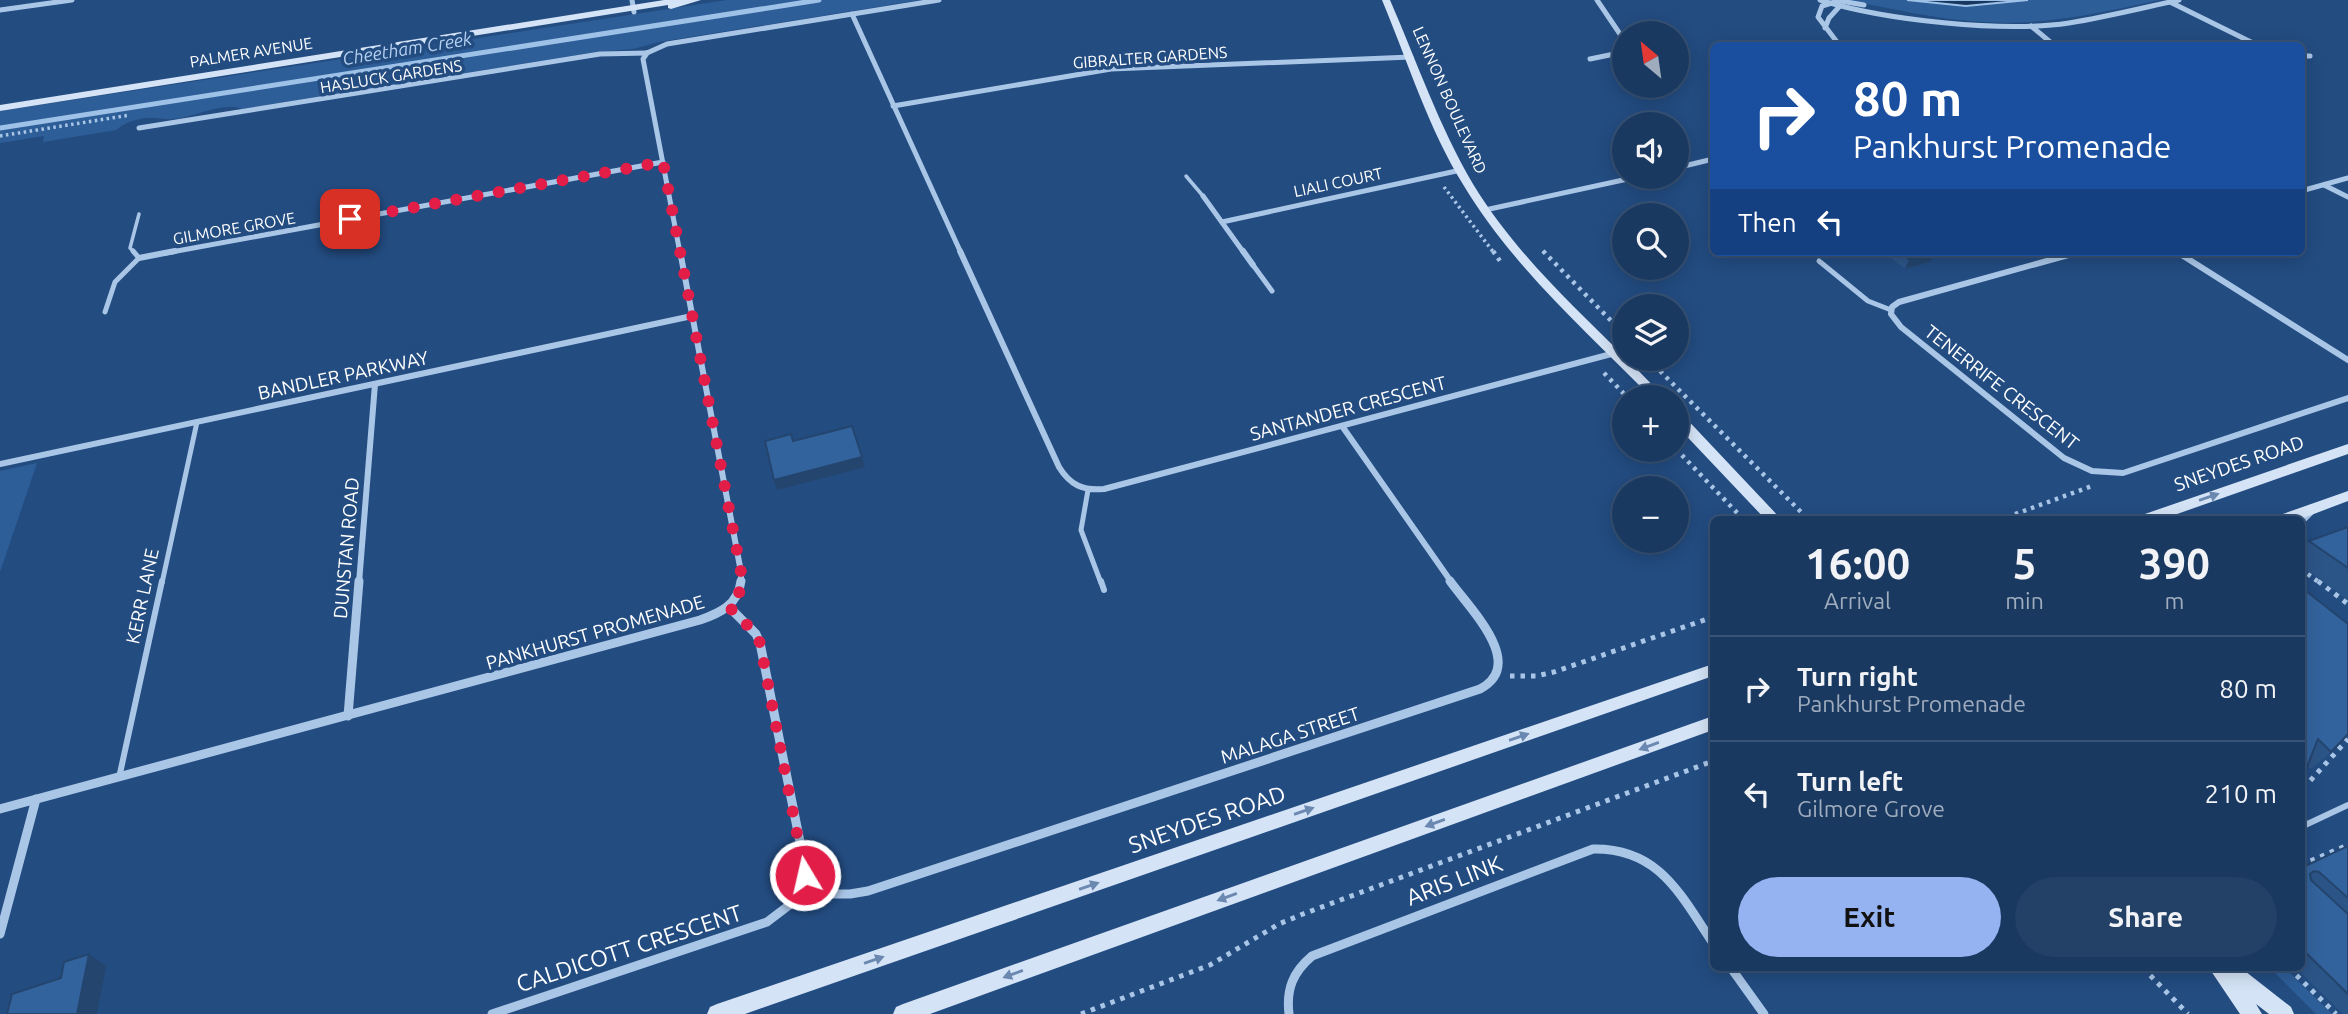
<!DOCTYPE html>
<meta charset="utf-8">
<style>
:root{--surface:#1a3961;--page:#234067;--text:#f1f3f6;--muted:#9facbd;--line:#385376;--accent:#95b2f1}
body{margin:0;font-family:Ubuntu,sans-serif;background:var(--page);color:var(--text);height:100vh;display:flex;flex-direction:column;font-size:26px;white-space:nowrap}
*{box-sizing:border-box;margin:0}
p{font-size:23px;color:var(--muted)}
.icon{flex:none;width:38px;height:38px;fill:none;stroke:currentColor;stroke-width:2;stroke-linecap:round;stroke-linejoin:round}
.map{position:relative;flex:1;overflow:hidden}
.side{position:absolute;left:1710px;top:516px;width:595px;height:455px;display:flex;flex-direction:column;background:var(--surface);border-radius:10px;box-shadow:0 4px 18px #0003,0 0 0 2px var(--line)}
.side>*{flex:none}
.guide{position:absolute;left:1710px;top:42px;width:595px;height:214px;border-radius:10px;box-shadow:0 4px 18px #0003,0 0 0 2px var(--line);background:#1a4fa0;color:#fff;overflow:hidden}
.needle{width:46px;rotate:331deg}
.tools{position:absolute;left:1612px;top:21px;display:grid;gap:14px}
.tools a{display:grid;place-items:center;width:77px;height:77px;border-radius:50%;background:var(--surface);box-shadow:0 4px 18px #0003,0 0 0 2px var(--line);font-size:35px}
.pin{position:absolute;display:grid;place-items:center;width:60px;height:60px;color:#fff;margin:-30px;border-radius:14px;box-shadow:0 4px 10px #0006}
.me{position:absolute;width:77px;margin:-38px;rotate:351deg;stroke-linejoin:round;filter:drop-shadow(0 0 5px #0008)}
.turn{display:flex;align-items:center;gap:24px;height:147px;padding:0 28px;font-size:32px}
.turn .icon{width:91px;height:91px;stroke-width:2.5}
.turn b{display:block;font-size:49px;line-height:60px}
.then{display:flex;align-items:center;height:66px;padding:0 28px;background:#0003;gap:14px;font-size:26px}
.eta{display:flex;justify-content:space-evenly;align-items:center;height:119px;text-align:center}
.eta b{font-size:42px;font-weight:700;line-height:49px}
.action{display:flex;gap:14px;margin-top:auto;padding:14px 28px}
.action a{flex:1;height:80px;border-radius:42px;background:var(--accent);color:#111;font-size:28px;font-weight:700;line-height:80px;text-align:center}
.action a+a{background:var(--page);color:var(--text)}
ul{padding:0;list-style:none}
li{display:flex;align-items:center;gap:21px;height:105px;padding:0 28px;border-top:2px solid var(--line)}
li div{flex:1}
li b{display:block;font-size:26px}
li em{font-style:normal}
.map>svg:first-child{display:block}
.green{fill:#2d5e98}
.water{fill:#183860;stroke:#9ec1e8;stroke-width:2}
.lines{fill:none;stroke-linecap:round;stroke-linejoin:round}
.stream{stroke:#9ec1e8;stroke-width:5}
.path-far2{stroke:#aac6e7;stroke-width:3.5;stroke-dasharray:2.5 3.5;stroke-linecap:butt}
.path-far1{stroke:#aac6e7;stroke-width:4.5;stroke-dasharray:3.5 5;stroke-linecap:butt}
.path{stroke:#aac6e7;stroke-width:5;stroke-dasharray:4.5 6;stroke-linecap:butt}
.lane-far2{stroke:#aac6e7;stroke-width:3.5}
.lane-far1{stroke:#aac6e7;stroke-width:5}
.lane{stroke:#aac6e7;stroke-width:6}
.street-far2{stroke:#aac6e7;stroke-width:5}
.street-far1{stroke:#aac6e7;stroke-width:6}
.street{stroke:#aac6e7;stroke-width:9}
.secondary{fill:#d4e3f6;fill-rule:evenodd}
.wall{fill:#2c5587}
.shaded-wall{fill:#24456e}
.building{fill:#33639d;stroke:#24456e;stroke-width:2}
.oneway{fill:#6a88b0}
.route{stroke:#e11d48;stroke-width:12;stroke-dasharray:0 21.6}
.labels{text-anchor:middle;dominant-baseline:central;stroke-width:7;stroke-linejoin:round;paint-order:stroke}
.far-street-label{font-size:16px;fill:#fff;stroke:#234c81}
.far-water-label{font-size:18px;font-style:italic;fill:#b5d0ef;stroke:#234c81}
.street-label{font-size:19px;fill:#fff;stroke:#234c81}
.near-street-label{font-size:23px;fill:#fff;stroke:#234c81}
</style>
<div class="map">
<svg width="2348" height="1014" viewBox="0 0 2348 1014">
<rect width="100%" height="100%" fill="#234c81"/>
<g class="green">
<path d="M727 0H920L659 42 633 49 597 52 242 109C222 101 194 118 173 119 162 120 152 116 140 119 131 121 123 124 116 130L43 142 44 136 0 143V111Z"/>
<path d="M1841 0H2161C2103 12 2045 26 1985 22 1936 20 1889 7 1841 0Z"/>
<path d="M37 463 0 572V471Z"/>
<path d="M2270 968H2285L2332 1014H2316Z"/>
</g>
<path class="water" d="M1907 0H2028L1966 6Z"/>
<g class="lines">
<path class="stream" d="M0 128 819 0"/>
<g class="path-far2">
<path d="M1426 46 1478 162"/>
<path d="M0 136 130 115"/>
<path d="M1444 187 1494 253"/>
<path d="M1543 251 1545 253"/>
</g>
<g class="path-far1">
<path d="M1493 251 1500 261"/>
<path d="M1543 251 1624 334"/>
<path d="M1648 359 1809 520"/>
<path d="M1604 373 1627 397"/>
<path d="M1676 449 1744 520"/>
<path d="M1999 520 2092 486"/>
<path d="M2301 569 2320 583"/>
</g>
<g class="path">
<path d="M2318 581 2348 604"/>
<path d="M1510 676H1536L1554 672 1713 617"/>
<path d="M2301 785 2310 781 2348 739"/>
<path d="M2301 865 2348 845"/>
<path d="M2143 968 2188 1014"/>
<path d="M2289 968 2336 1014"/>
<path d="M1081 1014 1210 965 1279 924 1303 914 1713 761"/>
</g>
<g class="lane-far2">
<path d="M1186 176 1203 196"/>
<path d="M135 253 130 248 139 214"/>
</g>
<g class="lane-far1">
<path d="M1819 261 1868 301 1891 310"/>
<path d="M1253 265 1272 291"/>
<path d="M105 312 115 282 139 258 133 251"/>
<path d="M1088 490 1081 530 1101 583"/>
<path d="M2301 523 2312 512"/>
<path d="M162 583 197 422"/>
</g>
<g class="lane">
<path d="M1101 581 1104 590"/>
<path d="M119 778 162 581"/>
<path d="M2301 827 2348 805"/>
</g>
<g class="street-far2">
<path d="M632 0 634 12"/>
<path d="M1597 0 1624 40"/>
<path d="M1820 0C1884 20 2003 33 2069 23 2106 17 2142 8 2179 0"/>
<path d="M1835 0 1864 5"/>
<path d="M2170 2 2259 46"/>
<path d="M0 10 72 0"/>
<path d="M852 14 961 253"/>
<path d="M2031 26 2055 46"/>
<path d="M1825 28 1829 18 1839 7 1838 1 1822 6 1818 17 1840 46"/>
<path d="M647 53 667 44 939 0"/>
<path d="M647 53 643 59 680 253"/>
<path d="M2301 56H2310"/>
<path d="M1590 59 1624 52"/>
<path d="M893 106 1111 69 1411 57"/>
<path d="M139 128 600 54 647 53"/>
<path d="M1676 168 1713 159"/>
<path d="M2324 185 2348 197"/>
<path d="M2301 191 2348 178"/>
<path d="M1203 196 1244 253"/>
<path d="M1485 210 1637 177"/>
<path d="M1222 222 1461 170"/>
<path d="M166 253 663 162"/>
<path d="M2075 253 2079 252"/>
</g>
<g class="street-far1">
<path d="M680 251 741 572V583"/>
<path d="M960 251 1059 467C1070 485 1083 491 1104 489L1615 353"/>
<path d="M1243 251 1253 265"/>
<path d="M2079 252 1899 302 1892 307 1891 314 1901 327 2064 458 2092 471 2123 473 2348 398"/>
<path d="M2177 252 2348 360"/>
<path d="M139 258 175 251"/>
<path d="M1342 426 1452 583"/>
<path d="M0 464 692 316"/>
<path d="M359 583 375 384"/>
</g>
<g class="street">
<path d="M348 716 359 581"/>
<path d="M0 809 700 620C720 613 738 605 741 581"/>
<path d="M800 894H850L868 891 1480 689C1527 664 1470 609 1450 581"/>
<path d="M0 934 36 799"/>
<path d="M1731 968 1764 1014"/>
<path d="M492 1014 767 922 796 900 800 892 803 872 801 847 760 643 756 634 729 607"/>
<path d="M1289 1014C1286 989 1293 972 1312 956L1593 849C1659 848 1680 894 1713 943"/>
</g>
<g class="secondary">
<path d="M664 0H701L671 9 668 8V5L0 111V105Z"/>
<path d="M1382 0H1390C1417 62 1439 126 1473 184 1513 250 1570 303 1624 356V359H1627L1664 397H1651C1585 330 1513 267 1464 186 1428 128 1408 62 1382 0Z"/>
<path d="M1676 412 1681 413 1782 520H1766L1676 425Z"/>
<path d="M2348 444V454L2160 520H2137L2139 516Z"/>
<path d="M2348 491V501L2298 520H2275L2277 516Z"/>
<path d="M1713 664V676L745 1014H707L710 1007 717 1004Z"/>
<path d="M1713 716V730L930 1014H893L896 1007 903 1004Z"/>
<path d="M2209 968H2241L2291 1007 2294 1014H2269L2256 1004 2262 1014H2240Z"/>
</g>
</g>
<g class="wall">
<path d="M1883 252H1934L1930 262 1905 269Z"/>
<path d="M2348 527V600L2301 566V549L2309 541Z"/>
<path d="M2301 587 2331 752 2311 769 2307 766Z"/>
<path d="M2348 846V1014H2343L2296 968H2301V868Z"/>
</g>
<g class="shaded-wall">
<path d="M1935 253 1930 262 1905 269 1909 259Z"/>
<path d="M862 457 865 467 777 490 774 480Z"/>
<path d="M89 954 106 966 97 1014H77Z"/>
</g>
<g class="building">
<path d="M1900 252H1934L1935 253 1909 259Z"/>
<path d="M852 426 862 457 774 480 765 441 791 434 793 441Z"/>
<path d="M2348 527V568L2309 541Z"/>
<path d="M2301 587 2348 624V734L2331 752 2318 739 2305 772 2301 774Z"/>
<path d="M2348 846V898L2319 872 2314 871 2310 874 2311 880 2348 914V994L2301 948V868Z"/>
<path d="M89 954 77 1014H7L12 994 61 978 64 962Z"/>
</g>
<defs><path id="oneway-solid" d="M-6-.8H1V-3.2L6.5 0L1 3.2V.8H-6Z" transform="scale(1.75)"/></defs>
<g class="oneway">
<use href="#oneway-solid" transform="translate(2209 497) rotate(-19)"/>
<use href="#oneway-solid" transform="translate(1519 737) rotate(-19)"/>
<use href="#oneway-solid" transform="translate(1649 746) rotate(160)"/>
<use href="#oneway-solid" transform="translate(1304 811) rotate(-19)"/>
<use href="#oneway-solid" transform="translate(1435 823) rotate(160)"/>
<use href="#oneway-solid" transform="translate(1089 886) rotate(-19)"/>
<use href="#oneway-solid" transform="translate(1227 897) rotate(160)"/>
<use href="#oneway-solid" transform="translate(874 960) rotate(-19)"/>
<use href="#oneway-solid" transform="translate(1013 974) rotate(160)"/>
</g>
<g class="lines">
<path class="route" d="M350 219 663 162 741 572 740 591 729 607 756 634 760 643 805 875"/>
</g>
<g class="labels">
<g class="far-street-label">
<text transform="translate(251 52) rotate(-9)">PALMER AVENUE</text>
<text transform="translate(1150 57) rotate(-4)">GIBRALTER GARDENS</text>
<text transform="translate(391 76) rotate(-9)">HASLUCK GARDENS</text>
<text transform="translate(1450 100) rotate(66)">LENNON BOULEVARD</text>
<text transform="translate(1338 182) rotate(-12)">LIALI COURT</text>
<text transform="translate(234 228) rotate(-10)">GILMORE GROVE</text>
</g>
<g class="far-water-label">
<text transform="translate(407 48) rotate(-9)">Cheetham Creek</text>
</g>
<g class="street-label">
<text transform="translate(343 375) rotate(-12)">BANDLER PARKWAY</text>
<text transform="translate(2002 387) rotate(38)">TENERRIFE CRESCENT</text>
<text transform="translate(1348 408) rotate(-15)">SANTANDER CRESCENT</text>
<text transform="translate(2239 463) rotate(-19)">SNEYDES ROAD</text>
<text transform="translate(346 548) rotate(-85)">DUNSTAN ROAD</text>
<text transform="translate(142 596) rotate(-78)">KERR LANE</text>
<text transform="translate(595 632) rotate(-16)">PANKHURST PROMENADE</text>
<text transform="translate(1290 735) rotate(-18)">MALAGA STREET</text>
</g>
<g class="near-street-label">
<text transform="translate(1207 819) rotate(-19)">SNEYDES ROAD</text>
<text transform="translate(1454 880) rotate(-21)">ARIS LINK</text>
<text transform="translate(629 948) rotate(-18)">CALDICOTT CRESCENT</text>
</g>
</g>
</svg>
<div class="tools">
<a><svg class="needle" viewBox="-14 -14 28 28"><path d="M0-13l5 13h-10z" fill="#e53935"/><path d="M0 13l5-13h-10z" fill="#9facbd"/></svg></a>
<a><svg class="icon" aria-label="sound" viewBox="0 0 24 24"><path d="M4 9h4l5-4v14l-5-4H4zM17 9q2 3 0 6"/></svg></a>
<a><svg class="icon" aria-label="search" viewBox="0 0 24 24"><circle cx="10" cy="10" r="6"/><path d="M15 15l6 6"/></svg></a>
<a><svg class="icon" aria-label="layers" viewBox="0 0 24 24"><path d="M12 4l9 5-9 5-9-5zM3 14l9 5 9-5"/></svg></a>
<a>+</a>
<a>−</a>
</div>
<div class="pin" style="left:350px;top:219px;background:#d93025"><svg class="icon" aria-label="arrive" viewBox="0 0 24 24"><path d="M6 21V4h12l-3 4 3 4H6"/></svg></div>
<svg class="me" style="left:805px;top:875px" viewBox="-20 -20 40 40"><circle r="17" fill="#e11d48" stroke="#fff" stroke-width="3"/><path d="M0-11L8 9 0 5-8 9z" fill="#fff"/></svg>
<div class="guide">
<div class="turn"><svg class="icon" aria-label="right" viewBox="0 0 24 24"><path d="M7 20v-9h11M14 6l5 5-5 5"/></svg><div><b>80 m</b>Pankhurst Promenade</div></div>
<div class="then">Then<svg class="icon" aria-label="left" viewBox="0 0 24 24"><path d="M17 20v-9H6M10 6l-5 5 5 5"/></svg></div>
</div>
<section class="side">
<div class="eta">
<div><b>16:00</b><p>Arrival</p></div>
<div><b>5</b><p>min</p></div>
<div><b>390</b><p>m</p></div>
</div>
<ul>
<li><svg class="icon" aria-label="right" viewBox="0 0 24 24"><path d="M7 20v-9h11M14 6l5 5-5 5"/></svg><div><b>Turn right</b><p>Pankhurst Promenade</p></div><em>80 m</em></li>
<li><svg class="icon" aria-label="left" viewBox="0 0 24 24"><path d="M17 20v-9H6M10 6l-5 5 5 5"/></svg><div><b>Turn left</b><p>Gilmore Grove</p></div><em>210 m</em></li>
</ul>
<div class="action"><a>Exit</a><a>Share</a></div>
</section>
</div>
